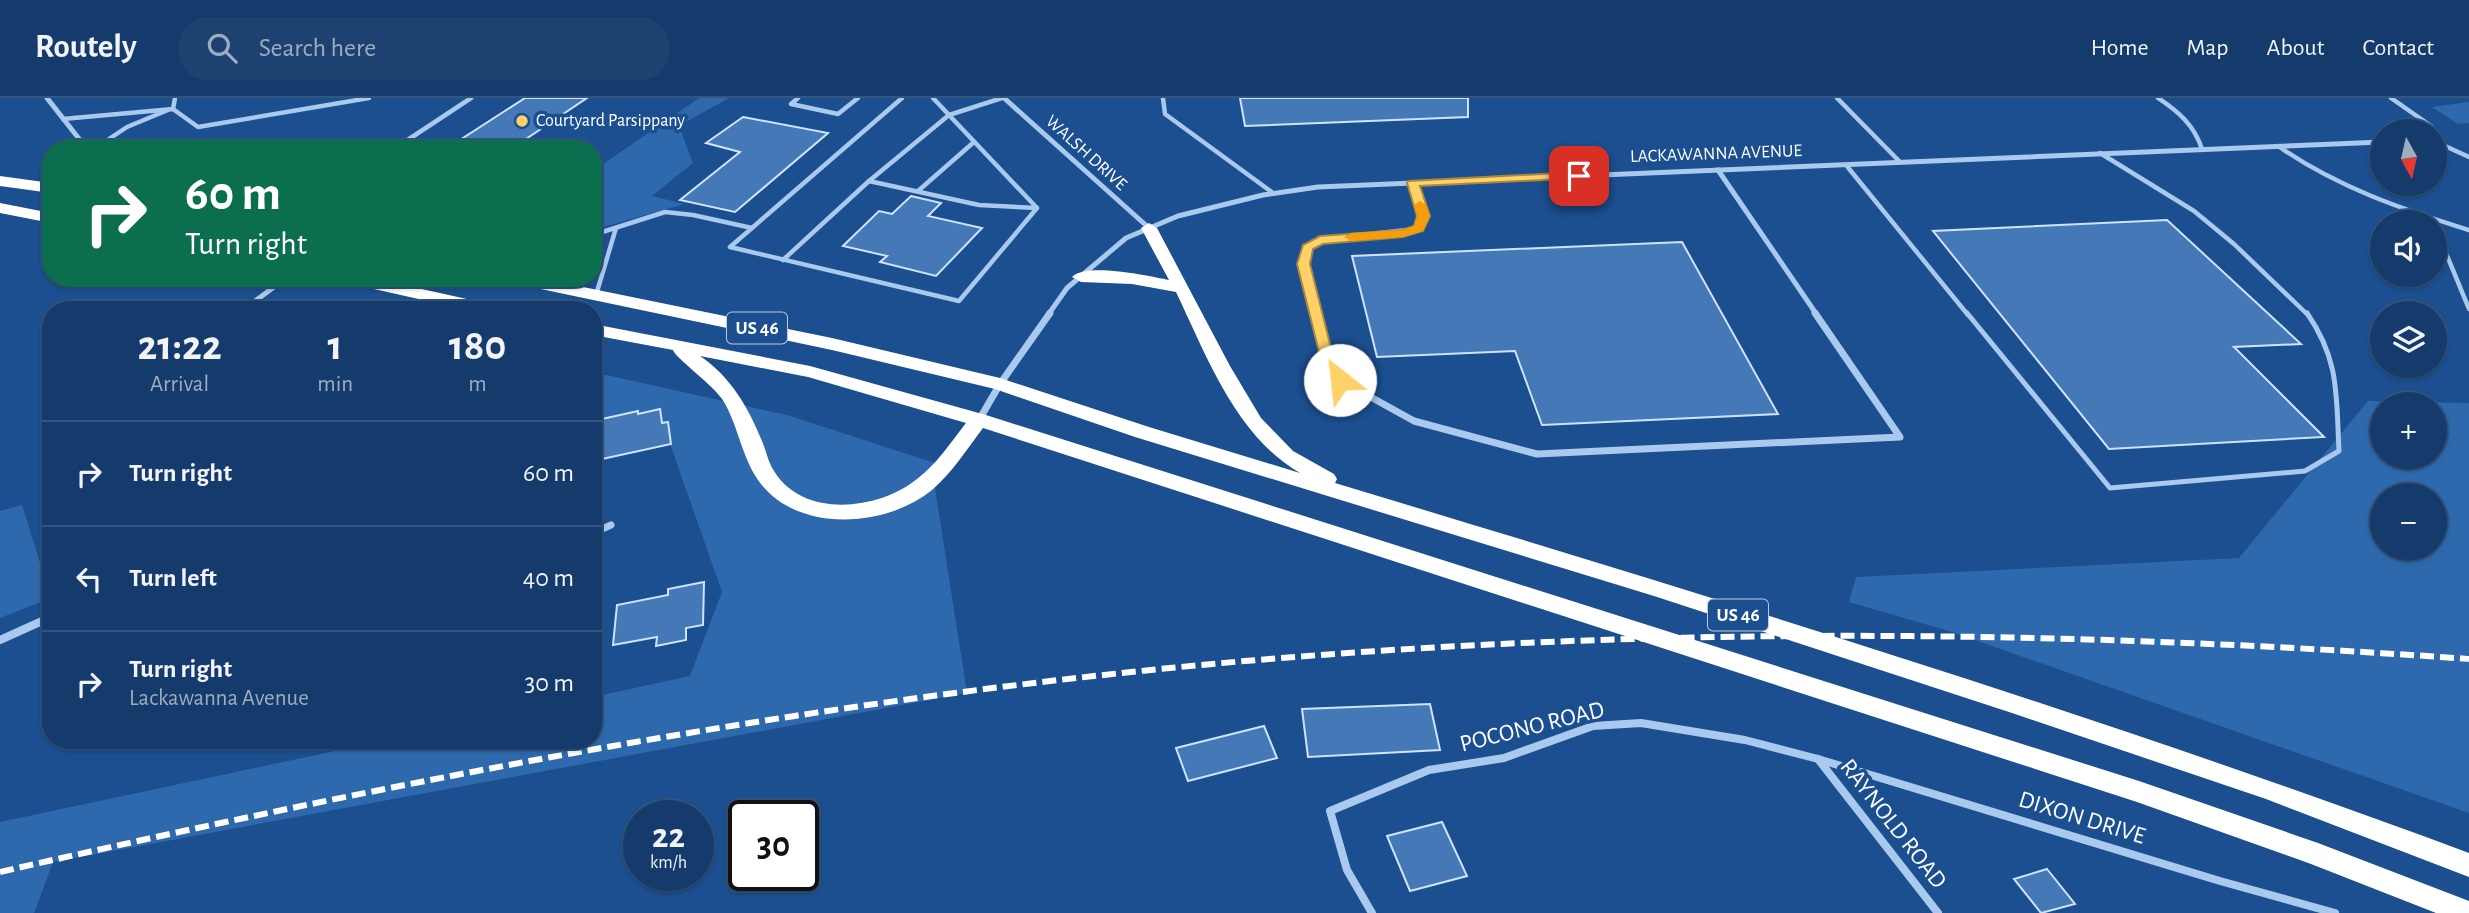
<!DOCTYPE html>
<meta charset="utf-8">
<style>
:root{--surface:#143b6b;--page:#1d4271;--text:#f1f3f6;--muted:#9dadc1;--line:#33557e}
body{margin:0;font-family:"Alegreya Sans",sans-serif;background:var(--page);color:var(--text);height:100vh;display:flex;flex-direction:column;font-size:26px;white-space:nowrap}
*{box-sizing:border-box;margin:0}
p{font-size:23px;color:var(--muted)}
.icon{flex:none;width:38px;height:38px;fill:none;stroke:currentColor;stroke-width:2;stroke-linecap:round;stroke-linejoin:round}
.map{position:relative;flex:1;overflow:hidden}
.panel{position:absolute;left:42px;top:203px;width:560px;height:448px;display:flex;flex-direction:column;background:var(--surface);border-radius:28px;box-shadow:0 2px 5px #0004,0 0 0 2px var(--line)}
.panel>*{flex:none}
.guide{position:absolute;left:42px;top:42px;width:560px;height:147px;border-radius:28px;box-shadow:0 2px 5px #0004,0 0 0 2px var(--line);background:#0b6e4f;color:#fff;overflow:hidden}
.needle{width:46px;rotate:172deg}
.fabs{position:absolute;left:2370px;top:21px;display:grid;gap:14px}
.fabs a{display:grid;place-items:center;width:77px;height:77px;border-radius:50%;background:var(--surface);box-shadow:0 2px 5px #0004,0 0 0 2px var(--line);font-size:35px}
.speed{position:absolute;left:623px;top:702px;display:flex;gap:14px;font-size:35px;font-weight:700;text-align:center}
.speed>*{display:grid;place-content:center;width:91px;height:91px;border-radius:50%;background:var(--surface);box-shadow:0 2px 5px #0004,0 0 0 2px var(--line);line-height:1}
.speed small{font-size:18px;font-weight:400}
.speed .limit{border:4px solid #111;border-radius:10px;background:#fff;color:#111}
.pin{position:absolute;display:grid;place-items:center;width:60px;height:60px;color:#fff;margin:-30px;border-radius:14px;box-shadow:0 4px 10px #0006}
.me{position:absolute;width:77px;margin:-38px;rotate:331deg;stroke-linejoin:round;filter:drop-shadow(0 0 5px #0008)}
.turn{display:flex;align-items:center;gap:24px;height:147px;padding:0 28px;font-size:32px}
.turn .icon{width:91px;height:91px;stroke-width:2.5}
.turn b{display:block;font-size:49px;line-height:60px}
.eta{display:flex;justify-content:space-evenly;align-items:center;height:119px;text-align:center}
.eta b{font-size:42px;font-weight:700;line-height:49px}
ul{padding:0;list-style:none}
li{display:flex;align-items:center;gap:21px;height:105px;padding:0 28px;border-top:2px solid var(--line)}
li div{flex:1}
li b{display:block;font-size:26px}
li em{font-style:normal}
header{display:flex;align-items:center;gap:42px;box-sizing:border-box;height:98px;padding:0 35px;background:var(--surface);border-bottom:2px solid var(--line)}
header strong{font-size:33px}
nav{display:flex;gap:38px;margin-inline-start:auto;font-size:24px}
.search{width:490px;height:63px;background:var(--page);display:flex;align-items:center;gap:18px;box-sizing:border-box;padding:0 24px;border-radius:28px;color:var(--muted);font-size:26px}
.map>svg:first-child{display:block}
.green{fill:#2e69ad;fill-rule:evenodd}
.building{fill:#4478b7;stroke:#cfe3fa;stroke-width:2}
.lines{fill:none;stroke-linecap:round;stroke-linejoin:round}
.lane-far1{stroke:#a9c9ee;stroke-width:4.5}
.lane{stroke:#a9c9ee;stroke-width:5}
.street-far2{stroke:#a9c9ee;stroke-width:5}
.street-far1{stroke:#a9c9ee;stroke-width:7}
.street{stroke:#a9c9ee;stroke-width:8}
.highway{fill:#fff;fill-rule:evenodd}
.rail{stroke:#fff;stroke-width:6;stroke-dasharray:14 6;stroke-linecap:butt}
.route{fill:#ffd166;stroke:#a68842;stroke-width:2}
.slow{fill:#f59e0b}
.poi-dot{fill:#ffd166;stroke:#1b4f8f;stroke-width:2.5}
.labels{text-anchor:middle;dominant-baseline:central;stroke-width:7;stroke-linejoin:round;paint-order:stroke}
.far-poi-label{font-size:18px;fill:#fff;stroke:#1b4f8f;text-anchor:start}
.far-street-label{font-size:18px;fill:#fff;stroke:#1b4f8f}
.shield{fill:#1b4f8f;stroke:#bbcadd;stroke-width:2}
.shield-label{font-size:19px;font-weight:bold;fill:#fff}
.near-street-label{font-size:24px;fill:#fff;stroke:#1b4f8f}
</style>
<header>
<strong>Routely</strong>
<div class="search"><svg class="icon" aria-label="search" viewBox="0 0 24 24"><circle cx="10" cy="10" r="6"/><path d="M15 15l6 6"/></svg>Search here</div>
<nav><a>Home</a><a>Map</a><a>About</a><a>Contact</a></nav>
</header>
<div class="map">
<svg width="2469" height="815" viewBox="0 0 2469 815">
<rect width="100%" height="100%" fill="#1b4f8f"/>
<g class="green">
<path d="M699 0H729L679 28 693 65 652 98 684 106 593 132V73Z"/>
<path d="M2469 4V25L2458 26 2432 9Z"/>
<path d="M593 274 787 317 944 368 933 377 967 595 53 764 34 815H0V724L387 642H593V599L690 578 722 494 668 340 593 321Z"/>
<path d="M2368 303 2469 305V715L1952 534 1849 504 1856 479 2239 460ZM2382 306H2434V359H2382ZM2382 397H2434V450H2382Z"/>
<path d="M22 407 51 500 0 520V413Z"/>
</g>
<g class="building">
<path d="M525 0H587L511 51H446Z"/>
<path d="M1240 0H1468V19L1245 28Z"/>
<path d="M743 19 828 35 735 114 680 102 740 54 706 45Z"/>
<path d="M911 98 941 105 928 118 982 130 936 178 880 164 887 158 843 148 879 113 892 116Z"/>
<path d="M2167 122 2301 246 2234 249 2324 339 2109 351 1933 133Z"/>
<path d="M1682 144 1778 316 1542 327 1515 253 1377 259 1352 158Z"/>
<path d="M660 311 662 325 668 324 671 346 593 363V326L603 324 602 321 638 313V316Z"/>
<path d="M704 484 703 527 686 530V542L656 548 657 539 613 547 617 507 668 497V491Z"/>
<path d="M1430 606 1440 652 1308 659 1302 611Z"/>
<path d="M1264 628 1277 660 1188 683 1176 650Z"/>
<path d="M1442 724 1467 778 1410 793 1387 738Z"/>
<path d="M2047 771 2075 806 2041 815 2014 781Z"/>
</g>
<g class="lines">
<g class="lane-far1">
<path d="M798 0 791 6 838 16 858 0"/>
<path d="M1163 0 1165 16 1273 95"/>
<path d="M1837 0 1900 64"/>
<path d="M2158 0C2179 14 2194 27 2202 51"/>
<path d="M2391 0 2431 28 2433 33"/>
<path d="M173 11 175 0"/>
<path d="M63 21 173 11 198 29 369 0"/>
<path d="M2434 43 2469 59"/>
<path d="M2278 48C2337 89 2401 111 2469 132"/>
<path d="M94 51 127 29 168 12"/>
<path d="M394 51 471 0"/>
<path d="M2100 55 2194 113 2234 146 2308 217"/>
<path d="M1846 67 1968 217"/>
<path d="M869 83 979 107 1037 110"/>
<path d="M918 93 974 44"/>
<path d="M2434 126 2469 211"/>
<path d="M752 130 902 0"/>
<path d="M593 137 665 114 693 117 752 130 730 149 959 203 1037 110 949 17 1002 0"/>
<path d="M783 162 869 83 949 17 933 0"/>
<path d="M596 197 616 130"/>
</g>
<path class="lane" d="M1967 215 2110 390 2305 373 2339 353C2336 297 2340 263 2307 215"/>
<g class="street-far2">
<path d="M47 0 87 51"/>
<path d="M1004 0 1149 130"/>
<path d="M1718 72 1817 217"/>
<path d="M243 212 286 180"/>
<path d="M1048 217 1067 190 1126 140 1178 118 1263 97 1318 89 2382 44"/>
<path d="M1316 217 1303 166 1307 149 1333 140 1419 131 1424 118 1413 85"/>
</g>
<g class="street-far1">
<path d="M1315 215 1329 271 1340 282 1414 323 1537 356 1900 339 1815 215"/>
<path d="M48 300 51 299"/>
<path d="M979 322 1000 286 1050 215"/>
<path d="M593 435 611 427"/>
</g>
<g class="street">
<path d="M0 542 51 519"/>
<path d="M1818 661 1938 815"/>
<path d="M1372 815 1347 772 1330 713 1429 672 1504 660 1593 628 1641 625 1745 642 1818 661 2220 783 2335 815"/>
</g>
<g class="highway">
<path d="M0 78 51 85V95L0 88Z"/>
<path d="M0 105 51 115V125L0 115Z"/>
<path d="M1149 125 1157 130 1230 268 1261 320 1293 353 1334 376 1337 381 1335 385C1716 500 2096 616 2469 755V779L2266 701 2012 615 1654 498 1135 339 995 291 832 252 512 185 504 180H539L832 240 1000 280 1149 329 1300 375C1236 338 1207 259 1176 194L1132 186 1081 184 1072 179C1086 164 1150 178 1169 182L1141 130Z"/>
<path d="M339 180H372L494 207 503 212H468L347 185Z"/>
<path d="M593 226 810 268 986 317 2139 683 2318 745 2469 803V815H2436L2311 766 2137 704 983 330C967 351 952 375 932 392 885 430 796 436 758 382 742 359 738 328 724 304 715 288 674 259 673 252L593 237ZM700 258 808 279 966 325C951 344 937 366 917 381 879 412 803 421 774 373 768 364 766 352 762 343 748 309 731 279 700 258Z"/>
</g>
<path class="rail" d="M0 774C415 679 833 598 1257 562 1661 528 2065 532 2469 561"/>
</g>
<path class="route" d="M1579 74 1585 78 1583 80 1420 88 1430 118 1423 133 1403 139 1323 146 1313 151 1310 166 1336 270 1348 282 1340 286 1324 274 1297 166 1303 147 1320 138 1402 132 1414 128 1417 118 1407 85 1408 83Z"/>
<path class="slow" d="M1420 103 1426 107 1430 118 1423 133 1403 139 1351 143 1344 139 1351 135 1402 132 1414 128 1417 118 1414 107Z"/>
<circle class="poi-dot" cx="522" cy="23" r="7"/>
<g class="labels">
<g class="far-poi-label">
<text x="536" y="23">Courtyard Parsippany</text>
</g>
<g class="far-street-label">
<text transform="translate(1086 55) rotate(42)">WALSH DRIVE</text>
<text transform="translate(1716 56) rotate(-2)">LACKAWANNA AVENUE</text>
</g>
<g class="shield">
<rect x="727" y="214.5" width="60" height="31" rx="5"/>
<rect x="1708" y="501.5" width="60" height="31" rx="5"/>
</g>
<g class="shield-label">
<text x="757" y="230">US 46</text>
<text x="1738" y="517">US 46</text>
</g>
<g class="near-street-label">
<text transform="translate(1532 629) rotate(-14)">POCONO ROAD</text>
<text transform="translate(2082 720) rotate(17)">DIXON DRIVE</text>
<text transform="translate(1893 726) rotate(52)">RAYNOLD ROAD</text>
</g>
</g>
</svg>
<div class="fabs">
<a><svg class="needle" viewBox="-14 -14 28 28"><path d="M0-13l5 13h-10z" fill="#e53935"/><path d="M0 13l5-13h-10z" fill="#9dadc1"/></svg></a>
<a><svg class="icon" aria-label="sound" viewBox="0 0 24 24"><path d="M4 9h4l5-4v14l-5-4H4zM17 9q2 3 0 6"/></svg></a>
<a><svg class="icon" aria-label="layers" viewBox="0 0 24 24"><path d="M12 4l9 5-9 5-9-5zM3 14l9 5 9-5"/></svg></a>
<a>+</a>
<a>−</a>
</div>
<div class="speed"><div>22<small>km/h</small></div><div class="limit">30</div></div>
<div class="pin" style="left:1579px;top:78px;background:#d93025"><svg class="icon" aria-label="arrive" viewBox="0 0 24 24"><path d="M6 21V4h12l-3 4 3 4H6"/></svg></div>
<svg class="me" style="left:1340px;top:282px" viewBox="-20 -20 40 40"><circle r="19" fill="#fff"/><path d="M0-13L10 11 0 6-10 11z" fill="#ffd166"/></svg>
<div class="guide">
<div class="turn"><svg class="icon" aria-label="right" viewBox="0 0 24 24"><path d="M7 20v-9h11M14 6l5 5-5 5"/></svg><div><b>60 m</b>Turn right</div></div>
</div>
<section class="panel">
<div class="eta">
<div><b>21:22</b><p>Arrival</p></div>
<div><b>1</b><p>min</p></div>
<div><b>180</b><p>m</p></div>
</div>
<ul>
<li><svg class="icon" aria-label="right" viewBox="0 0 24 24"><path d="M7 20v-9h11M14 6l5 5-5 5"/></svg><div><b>Turn right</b></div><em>60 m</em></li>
<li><svg class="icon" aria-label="left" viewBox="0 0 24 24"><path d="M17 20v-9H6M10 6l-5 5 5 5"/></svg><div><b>Turn left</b></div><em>40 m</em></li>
<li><svg class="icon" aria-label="right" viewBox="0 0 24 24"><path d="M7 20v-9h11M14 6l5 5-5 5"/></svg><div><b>Turn right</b><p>Lackawanna Avenue</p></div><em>30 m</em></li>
</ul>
</section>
</div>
